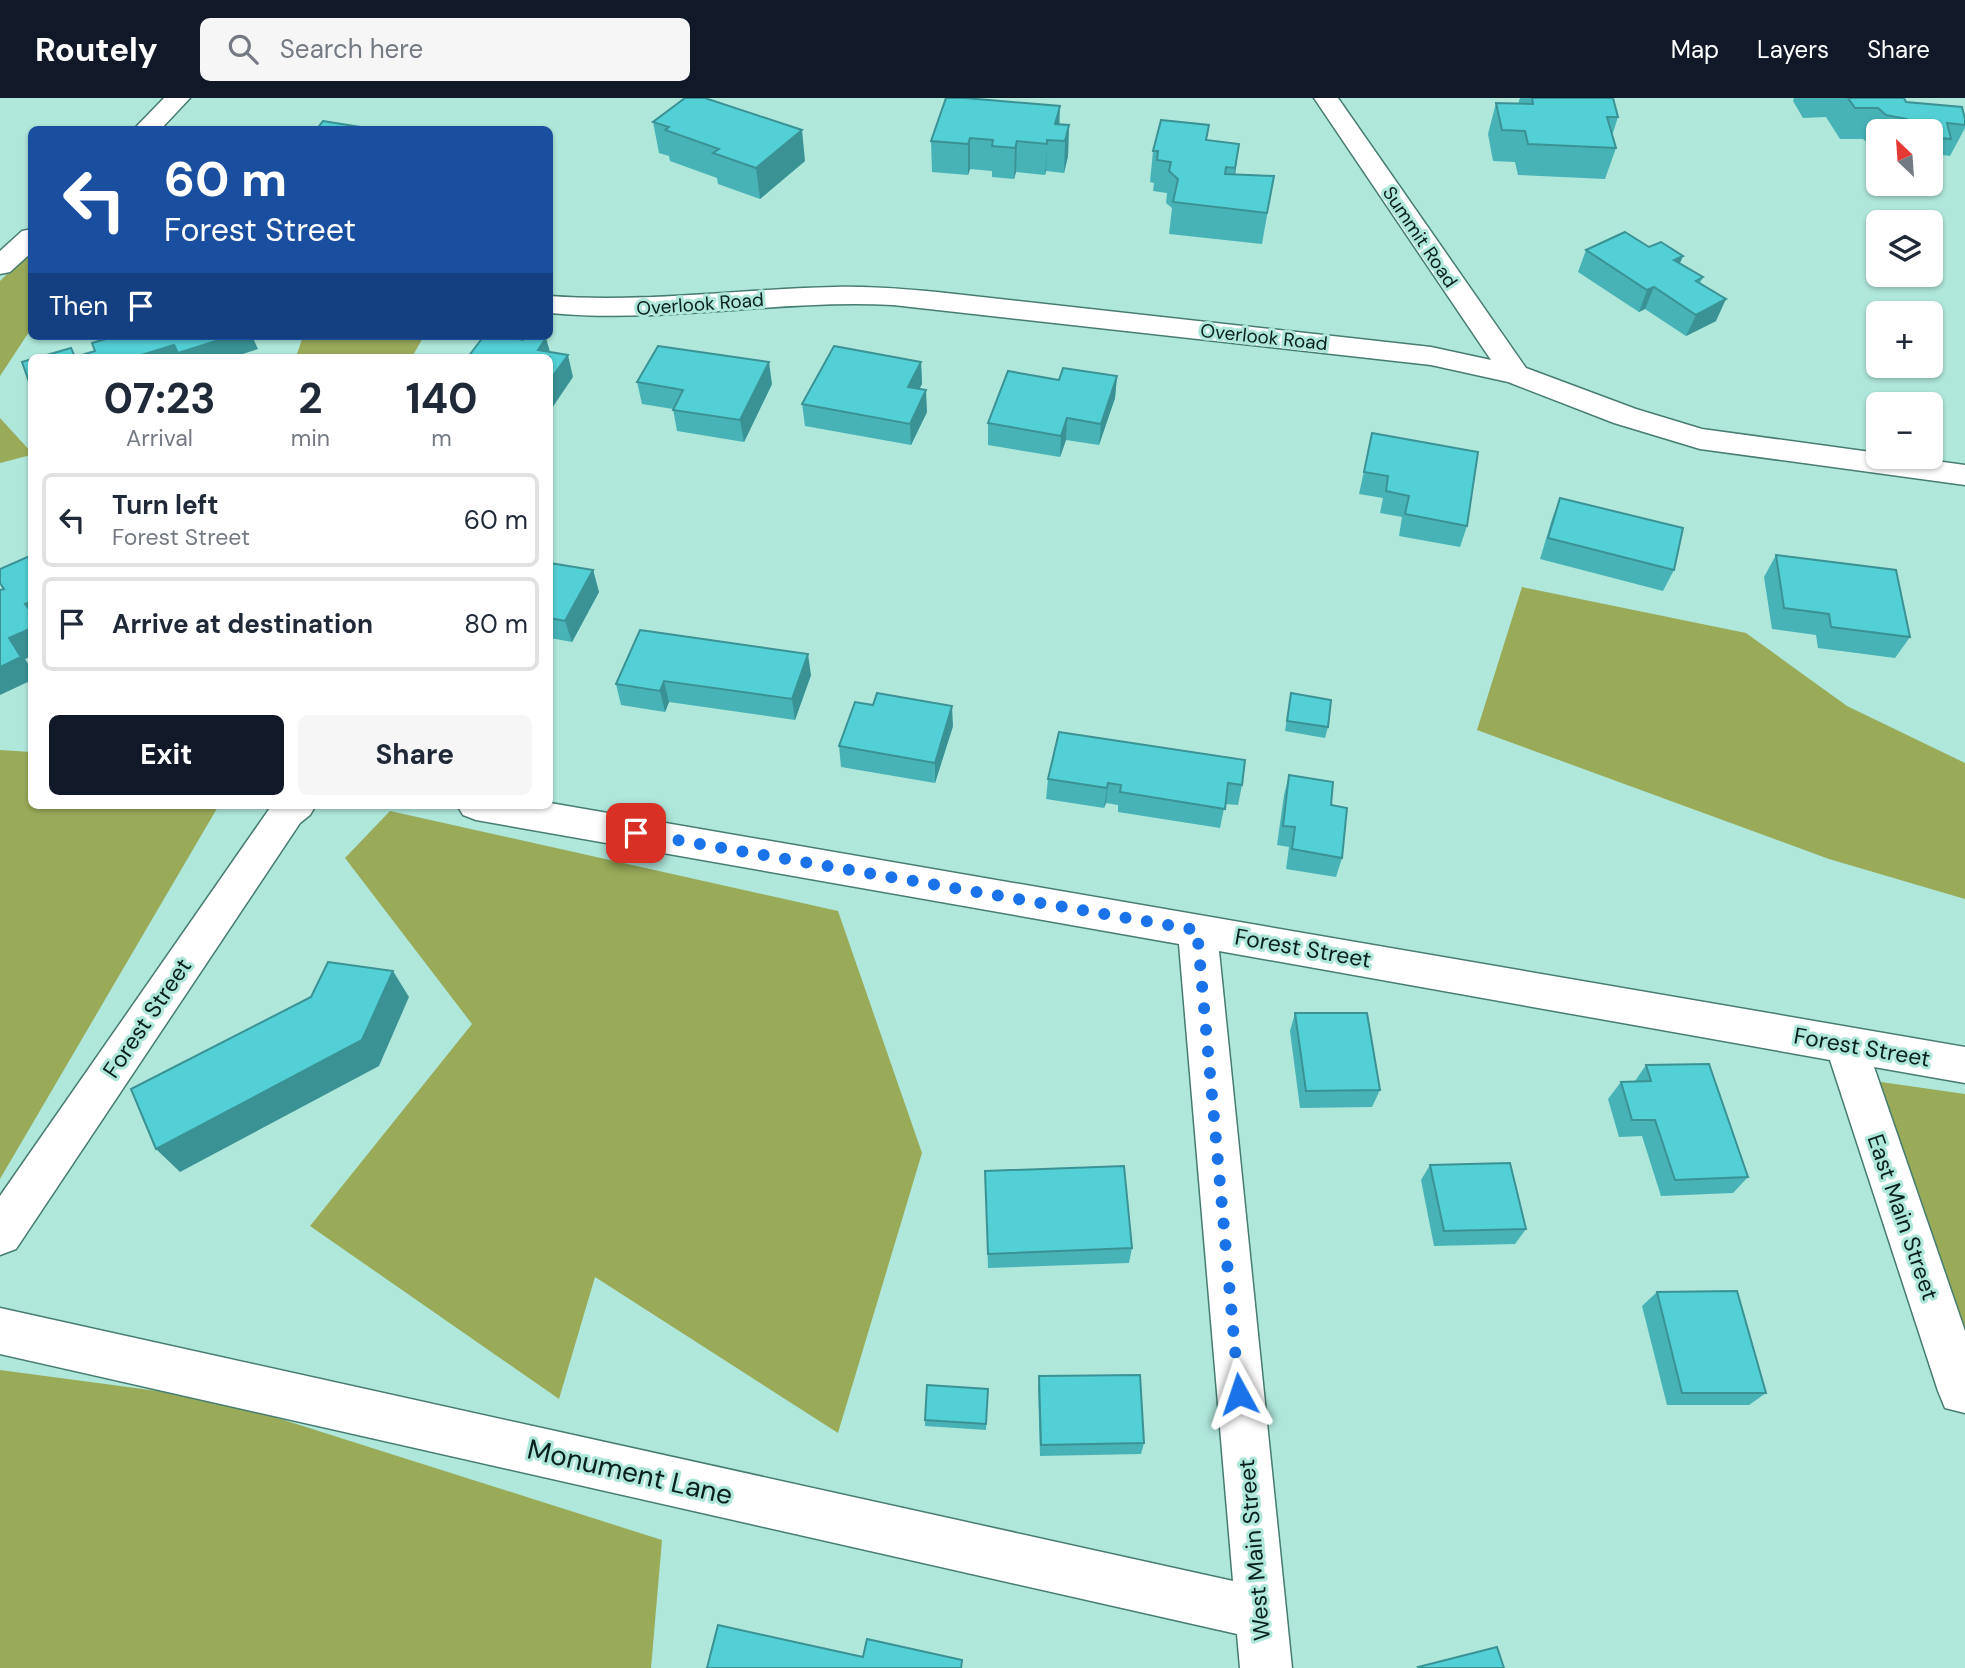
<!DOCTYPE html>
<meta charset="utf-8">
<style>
:root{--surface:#fff;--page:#f6f6f7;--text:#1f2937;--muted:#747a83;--line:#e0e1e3;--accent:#111827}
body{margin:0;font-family:"DM Sans",sans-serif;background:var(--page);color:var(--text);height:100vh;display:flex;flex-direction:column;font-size:26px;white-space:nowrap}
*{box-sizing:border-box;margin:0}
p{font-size:23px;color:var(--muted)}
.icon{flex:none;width:38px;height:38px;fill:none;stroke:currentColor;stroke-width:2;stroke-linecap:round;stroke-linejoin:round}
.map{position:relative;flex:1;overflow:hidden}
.panel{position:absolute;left:28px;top:256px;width:525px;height:455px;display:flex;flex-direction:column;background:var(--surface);border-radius:10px;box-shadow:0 2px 5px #0004}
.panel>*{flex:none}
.top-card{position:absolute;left:28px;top:28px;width:525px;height:214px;border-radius:10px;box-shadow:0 2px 5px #0004;background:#1a4fa0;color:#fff;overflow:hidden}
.needle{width:46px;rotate:335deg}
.fabs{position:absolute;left:1866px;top:21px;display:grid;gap:14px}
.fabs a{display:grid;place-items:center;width:77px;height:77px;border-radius:10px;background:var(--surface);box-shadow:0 2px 5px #0004;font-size:35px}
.pin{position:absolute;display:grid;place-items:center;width:60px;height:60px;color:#fff;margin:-30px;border-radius:14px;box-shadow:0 4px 10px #0006}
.me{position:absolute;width:77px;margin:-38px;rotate:355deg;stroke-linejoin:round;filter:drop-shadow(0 0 5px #0008)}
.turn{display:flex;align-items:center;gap:24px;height:147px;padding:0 21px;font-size:32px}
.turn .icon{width:91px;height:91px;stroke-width:2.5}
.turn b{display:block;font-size:49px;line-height:60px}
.then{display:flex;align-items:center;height:66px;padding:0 21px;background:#0003;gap:14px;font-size:26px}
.eta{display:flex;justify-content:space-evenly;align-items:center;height:119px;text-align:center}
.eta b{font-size:42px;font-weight:700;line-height:49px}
.action{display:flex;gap:14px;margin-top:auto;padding:14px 21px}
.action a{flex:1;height:80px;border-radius:10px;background:var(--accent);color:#fff;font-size:28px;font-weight:700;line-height:80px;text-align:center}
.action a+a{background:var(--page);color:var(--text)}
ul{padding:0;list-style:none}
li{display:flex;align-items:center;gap:21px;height:94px;margin:0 14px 10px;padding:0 7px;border:4px solid var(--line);border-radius:10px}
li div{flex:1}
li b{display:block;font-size:26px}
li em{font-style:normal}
header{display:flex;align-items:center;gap:42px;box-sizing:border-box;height:98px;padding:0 35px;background:var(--accent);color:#fff}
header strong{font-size:33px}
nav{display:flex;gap:38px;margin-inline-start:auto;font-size:24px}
.search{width:490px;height:63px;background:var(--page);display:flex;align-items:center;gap:18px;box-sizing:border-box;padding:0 24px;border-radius:10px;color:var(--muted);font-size:26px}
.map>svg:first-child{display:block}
.forest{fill:#99ab59}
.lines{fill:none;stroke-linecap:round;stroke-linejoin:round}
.minor-casing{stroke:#467c71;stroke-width:3}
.minor{fill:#fff;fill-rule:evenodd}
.wall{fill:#47b3b7}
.shaded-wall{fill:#3a9295}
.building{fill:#53d0d5;stroke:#3a9295;stroke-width:2}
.route{stroke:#1a73e8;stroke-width:12;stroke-dasharray:0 21.6}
.labels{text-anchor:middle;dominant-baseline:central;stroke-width:6;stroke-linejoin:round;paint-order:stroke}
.far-street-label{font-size:19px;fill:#0a201c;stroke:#afe7db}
.street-label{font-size:23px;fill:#0a201c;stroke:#afe7db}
.near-street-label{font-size:28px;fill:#0a201c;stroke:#afe7db}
</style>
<header>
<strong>Routely</strong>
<div class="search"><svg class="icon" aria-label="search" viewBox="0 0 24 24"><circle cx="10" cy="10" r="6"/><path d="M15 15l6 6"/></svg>Search here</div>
<nav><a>Map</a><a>Layers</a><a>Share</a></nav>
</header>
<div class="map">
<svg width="1965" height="1570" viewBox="0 0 1965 1570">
<rect width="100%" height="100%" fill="#afe7db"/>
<g class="forest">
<path d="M31 153V231L0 278V183Z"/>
<path d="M303 238H424L412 259H296Z"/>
<path d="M0 320 31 354V357L0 365Z"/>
<path d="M1522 489 1746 535 1847 608 1965 665V801L1829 761 1477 632Z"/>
<path d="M0 652 31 654 32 707H219L0 1081Z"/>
<path d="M390 713 838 813 922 1055 838 1335 595 1179 559 1301 310 1128 472 926 345 760Z"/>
<path d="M1874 983 1965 996V1264Z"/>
<path d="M0 1272 218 1301 662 1442 651 1570H0Z"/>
</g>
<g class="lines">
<defs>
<g id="minor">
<path d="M164 0H190L160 32H133Z"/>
<path d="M1314 0H1338L1526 270 1636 311 1702 331 1878 355V359H1907L1965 367V387L1700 351 1614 325 1508 284 1431 267 893 207C778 201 664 226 550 215V198C646 205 739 191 835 189 869 188 903 191 937 194L1431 249 1491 262Z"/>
<path d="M32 131V154L10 174 0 176V153L22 133Z"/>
<path d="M550 705 1965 949V985L1874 969 1965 1233V1315L1945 1310 1938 1293 1830 962 1219 853 1292 1570H1240L1237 1536 0 1256V1210L1233 1483 1179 846 476 722 463 717 457 707Z"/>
<path d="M272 707H316L310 717 300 725 16 1151 0 1157V1098Z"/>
</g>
</defs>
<use href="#minor" class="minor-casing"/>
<use href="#minor" class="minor"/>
</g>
<g class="wall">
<path d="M1520 0H1613L1618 19 1612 38 1616 50 1605 81 1518 77 1515 64 1493 63 1488 36 1496 5 1518 6Z"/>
<path d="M1794 0H1904L1906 4 1965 21V30L1950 58 1943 57 1935 72H1930V33H1878V49L1871 48 1863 41H1840L1826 19 1803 20 1793 3Z"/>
<path d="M653 24 805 63 760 101 718 86 717 80 670 63 669 58 659 55Z"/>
<path d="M1059 26 1069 27 1068 58 1064 75 1046 73 1045 77 1016 74 1014 81 992 79V73L970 71 968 77 932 74 931 43Z"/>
<path d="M1207 42 1239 46 1235 77 1274 78 1262 146 1169 136 1172 110 1166 105 1167 95 1153 93 1154 85 1150 84 1153 53Z"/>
<path d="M1649 149 1680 165 1703 179 1700 185 1716 223 1686 238 1645 211 1639 214 1578 174 1586 152Z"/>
<path d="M921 264 922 286 919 291 927 314 911 347 805 328 802 306Z"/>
<path d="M1117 278 1115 300 1099 347 1066 342 1060 359 988 347V325L1059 282Z"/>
<path d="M637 284 772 286 744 344 677 333 673 311 642 306Z"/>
<path d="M1372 335 1467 428 1460 449 1399 438 1402 419 1380 415 1383 400 1359 396Z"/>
<path d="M1560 400 1674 472 1663 493 1540 461 1552 421Z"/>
<path d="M1776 457 1910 539 1895 560 1818 550 1816 537 1772 531 1764 479Z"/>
<path d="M550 465 593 472 599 494 572 544 550 540Z"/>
<path d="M640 532 811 577 795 622 669 604 665 614 621 607 616 586Z"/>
<path d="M1291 595 1328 629 1325 640 1285 633Z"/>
<path d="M953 628 935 685 841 669 839 648Z"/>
<path d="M1059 634 1242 687 1238 707 1225 706 1220 730 1118 714V707L1106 705 1104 710 1046 701 1048 681Z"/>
<path d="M1289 677 1331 707 1342 760 1336 779 1286 771 1289 749 1277 747 1284 697Z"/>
<path d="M1295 915 1380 992 1372 1009 1300 1010 1290 933Z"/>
<path d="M1646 967 1748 1079 1733 1095 1661 1098 1642 1038 1619 1039 1608 1001 1621 984 1635 983Z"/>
<path d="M1430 1067 1526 1131 1515 1146 1434 1148 1421 1082Z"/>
<path d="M985 1073 1132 1150 1129 1165 988 1170Z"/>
<path d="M1657 1194 1766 1295 1749 1307H1667L1642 1208Z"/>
<path d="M1039 1278 1144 1345 1141 1356 1040 1358 1038 1290Z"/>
<path d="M988 1291 986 1332 925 1328V1322Z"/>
</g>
<g class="shaded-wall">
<path d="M1060 8 1059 39 1055 26Z"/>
<path d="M1069 27 1068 58 1064 75 1065 43Z"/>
<path d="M802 32 805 63 760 101 756 70Z"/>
<path d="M970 40V71L968 77V46Z"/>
<path d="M1047 42 1046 73 1045 77 1047 46Z"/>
<path d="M1017 43 1016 74 1014 81 1015 50Z"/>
<path d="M1239 46 1235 77 1230 101 1235 70Z"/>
<path d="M1683 158 1674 179V162Z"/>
<path d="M1654 189 1645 211 1639 214 1647 192Z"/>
<path d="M1726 201 1716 223 1686 238 1696 217Z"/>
<path d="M220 238H252L258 251 233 259H135L174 247Z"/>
<path d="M546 240 552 261 538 252Z"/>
<path d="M568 257 573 279 550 313V282Z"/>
<path d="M769 264 772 286 744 344 740 322Z"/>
<path d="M921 264 922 286 909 311 908 289Z"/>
<path d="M1117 278 1115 300 1099 347 1101 326Z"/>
<path d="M926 292 927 314 911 347 910 326Z"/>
<path d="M1067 320 1066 342 1060 359 1061 338Z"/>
<path d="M593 472 599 494 572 544 565 523Z"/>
<path d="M32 503V515L25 506Z"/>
<path d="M32 530V558L25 561 32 572V582L0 597V569L9 540Z"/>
<path d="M808 556 811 577 795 622 792 601Z"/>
<path d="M664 583 669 604 665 614 660 593Z"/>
<path d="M952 608 953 628 935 685V665Z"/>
<path d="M1108 685 1106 705 1104 710 1107 690Z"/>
<path d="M393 873 409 899 379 968 180 1074 156 1051Z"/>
</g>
<g class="building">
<path d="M685 0H705L802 32 756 70 713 55 719 51 665 32 669 29 653 24Z"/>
<path d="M946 0H965L1060 8 1055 26 1069 27 1065 43 1047 42V46L1017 43 1015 50 992 48 993 42 970 40 968 46 931 43Z"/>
<path d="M1532 0H1613L1618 19H1607L1616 50 1528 46 1525 33 1502 32 1496 5 1533 6Z"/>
<path d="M1848 0H1904L1906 4 1962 9 1965 21V27L1947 25 1951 41 1930 39V33H1910L1907 21 1886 17 1878 10H1855Z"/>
<path d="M1161 22 1209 27 1206 42 1239 46 1235 70 1226 69 1225 76 1274 78 1267 115 1173 104 1178 81 1169 73 1171 64 1157 62 1158 53H1153Z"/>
<path d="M323 23 379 32H316Z"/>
<path d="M1625 134 1649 149 1661 144 1683 158 1674 162 1703 179 1696 183 1726 201 1696 217 1654 189 1647 192 1586 152Z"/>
<path d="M116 238H220L215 240 216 243 178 255 174 247 135 259H40L71 250 75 259 95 253 92 245Z"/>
<path d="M484 238H504L523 242 526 238H537L546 240 538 252 568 257 550 282V259H468Z"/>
<path d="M658 248 769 264 740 322 673 312 683 292 637 284Z"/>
<path d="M834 248 921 264 908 289 926 292 910 326 802 306Z"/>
<path d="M32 261V292L22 264Z"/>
<path d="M1063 270 1117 278 1101 326 1067 320 1061 338 988 325 1008 273 1059 282Z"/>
<path d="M1372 335 1478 354 1467 428 1405 416 1409 398 1386 393 1388 378 1364 374Z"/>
<path d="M1560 400 1683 430 1674 472 1548 440Z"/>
<path d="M32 457V503L25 506 32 515V530L9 540 21 559 0 569V492L4 491 0 485V471Z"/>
<path d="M1776 457 1896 472 1910 539 1831 529 1829 516 1784 510Z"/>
<path d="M550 465 593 472 565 523 550 520Z"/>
<path d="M640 532 808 556 792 601 664 583 660 593 616 586Z"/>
<path d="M877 595 952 608 935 665 839 648 855 604 873 607Z"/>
<path d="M1291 595 1331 602 1328 629 1287 623Z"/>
<path d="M1059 634 1245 662 1242 687 1228 685 1225 711 1120 694 1121 687 1108 685 1107 690 1048 681Z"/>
<path d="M1289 677 1333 684 1331 707 1347 710 1342 760 1292 751 1295 729 1283 728Z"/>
<path d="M328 864 393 873 362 942 156 1051 131 991 311 899Z"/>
<path d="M1295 915H1367L1380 992 1306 993Z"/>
<path d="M1709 966 1748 1079 1675 1082 1655 1022H1632L1621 984 1651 983 1646 967Z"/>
<path d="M1510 1065 1526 1131 1444 1133 1430 1067Z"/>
<path d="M1124 1068 1132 1150 988 1156 985 1073Z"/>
<path d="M1737 1193 1766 1295H1682L1657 1194Z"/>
<path d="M1140 1277 1144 1345 1041 1347 1039 1278Z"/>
<path d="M927 1287 988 1291 986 1326 925 1322Z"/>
<path d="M718 1527 863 1559 867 1541 962 1562 961 1570H707Z"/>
<path d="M1497 1549 1504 1570H1419L1418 1569Z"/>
</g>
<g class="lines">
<path class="route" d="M636 735 1197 832 1239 1296"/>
</g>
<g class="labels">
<g class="far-street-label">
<text transform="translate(1420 139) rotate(56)">Summit Road</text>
<text transform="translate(700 206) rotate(-4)">Overlook Road</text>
<text transform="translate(1264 239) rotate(6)">Overlook Road</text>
</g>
<g class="street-label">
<text transform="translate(1303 850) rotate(10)">Forest Street</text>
<text transform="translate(147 920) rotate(-56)">Forest Street</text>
<text transform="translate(1862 949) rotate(10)">Forest Street</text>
<text transform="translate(1903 1119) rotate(71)">East Main Street</text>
<text transform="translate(1254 1452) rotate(-95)">West Main Street</text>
</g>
<g class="near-street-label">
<text transform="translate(630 1374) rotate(13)">Monument Lane</text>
</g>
</g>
</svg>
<div class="fabs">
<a><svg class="needle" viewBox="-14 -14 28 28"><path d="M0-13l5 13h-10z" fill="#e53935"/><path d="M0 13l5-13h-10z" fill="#747a83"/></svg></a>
<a><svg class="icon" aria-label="layers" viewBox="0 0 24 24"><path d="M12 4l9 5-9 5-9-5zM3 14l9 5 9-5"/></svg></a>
<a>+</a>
<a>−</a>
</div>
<div class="pin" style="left:636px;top:735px;background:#d93025"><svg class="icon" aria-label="arrive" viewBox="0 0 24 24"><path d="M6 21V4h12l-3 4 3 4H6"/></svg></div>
<svg class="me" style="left:1239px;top:1296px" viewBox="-20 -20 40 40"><path d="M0-17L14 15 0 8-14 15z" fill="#1a73e8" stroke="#fff" stroke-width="4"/></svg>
<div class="top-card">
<div class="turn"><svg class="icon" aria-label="left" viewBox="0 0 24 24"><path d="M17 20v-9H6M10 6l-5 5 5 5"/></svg><div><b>60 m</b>Forest Street</div></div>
<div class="then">Then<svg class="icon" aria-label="arrive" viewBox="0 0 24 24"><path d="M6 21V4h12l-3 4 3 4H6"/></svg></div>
</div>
<section class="panel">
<div class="eta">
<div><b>07:23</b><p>Arrival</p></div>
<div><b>2</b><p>min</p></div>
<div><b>140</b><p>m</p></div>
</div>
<ul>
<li><svg class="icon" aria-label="left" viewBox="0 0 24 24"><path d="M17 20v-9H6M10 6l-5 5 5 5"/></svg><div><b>Turn left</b><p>Forest Street</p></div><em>60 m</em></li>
<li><svg class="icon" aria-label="arrive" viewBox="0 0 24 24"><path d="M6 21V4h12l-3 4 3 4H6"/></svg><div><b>Arrive at destination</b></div><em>80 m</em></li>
</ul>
<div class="action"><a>Exit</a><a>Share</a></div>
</section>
</div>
